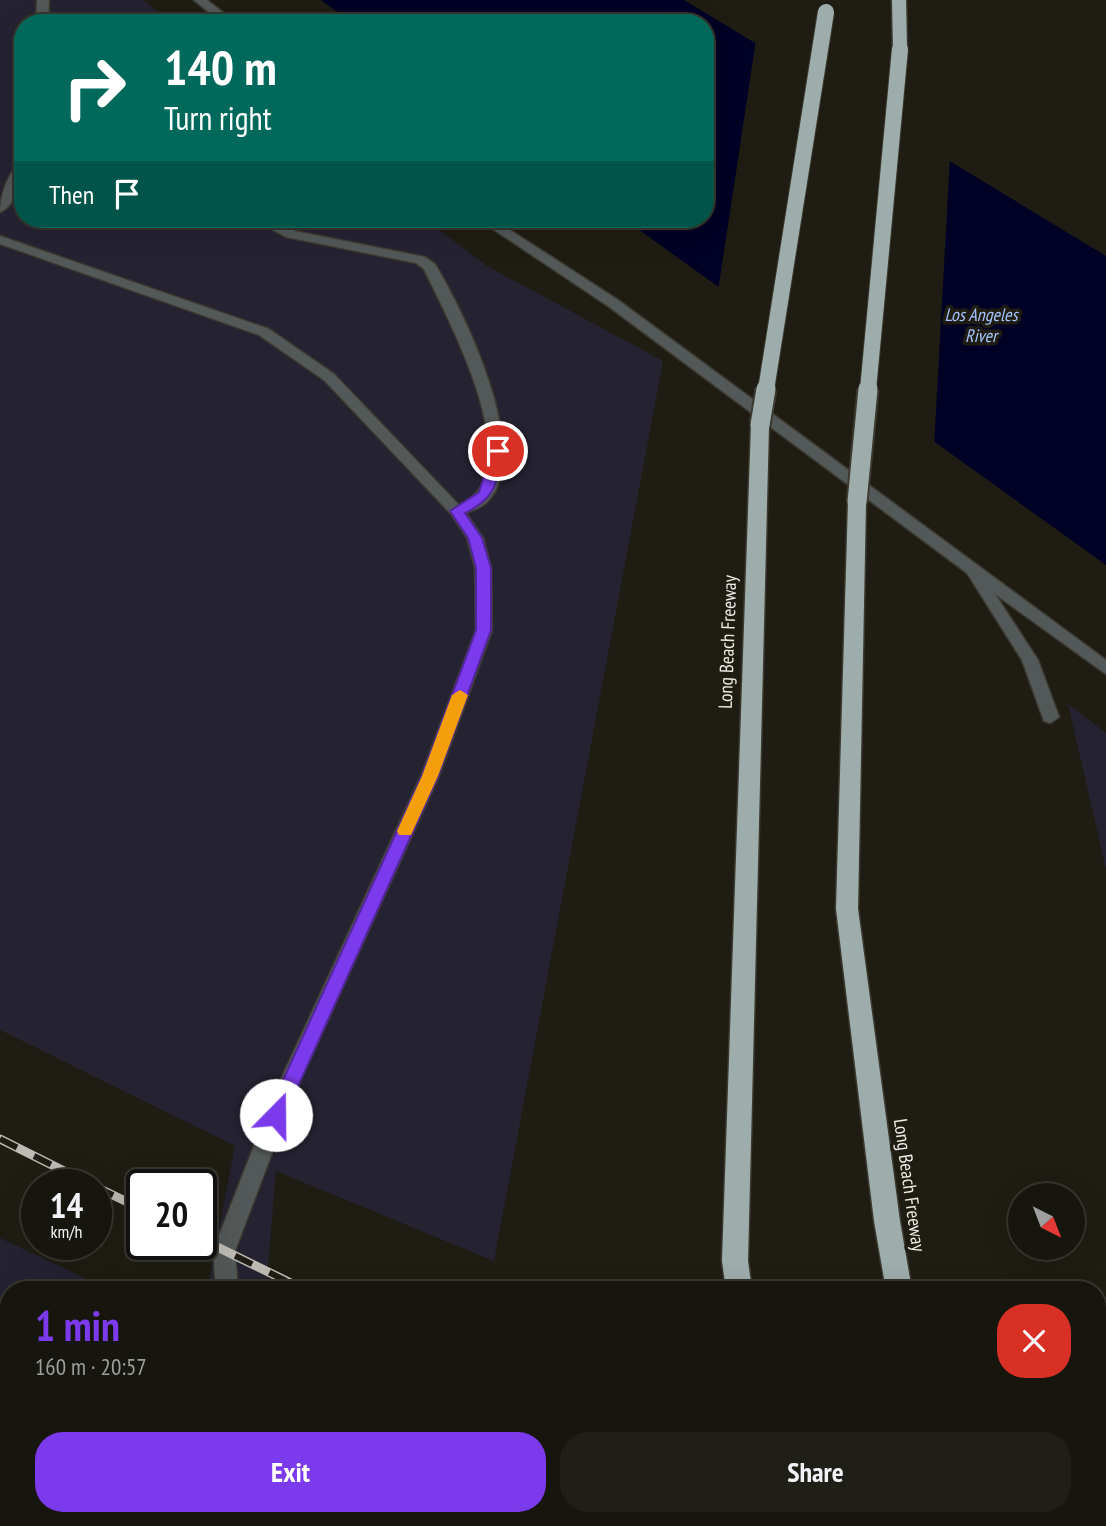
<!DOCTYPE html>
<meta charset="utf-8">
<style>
:root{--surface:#17160e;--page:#201f17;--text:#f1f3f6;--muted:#9e9f9e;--line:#36352e;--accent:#7c3aed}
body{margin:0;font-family:"PT Sans Narrow",sans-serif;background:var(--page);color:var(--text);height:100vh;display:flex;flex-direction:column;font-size:26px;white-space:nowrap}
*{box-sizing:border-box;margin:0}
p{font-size:23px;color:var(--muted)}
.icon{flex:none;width:38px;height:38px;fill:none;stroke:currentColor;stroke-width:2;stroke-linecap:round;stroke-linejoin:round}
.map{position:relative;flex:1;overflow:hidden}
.drawer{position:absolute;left:0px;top:1281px;width:1106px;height:245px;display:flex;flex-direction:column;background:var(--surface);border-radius:28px 28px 0 0;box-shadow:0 7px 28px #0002,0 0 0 2px var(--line)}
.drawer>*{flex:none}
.top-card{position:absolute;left:14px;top:14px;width:700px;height:214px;border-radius:28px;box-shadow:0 7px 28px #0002,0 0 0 2px var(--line);background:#00695c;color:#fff;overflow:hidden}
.needle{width:46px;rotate:138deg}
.buttons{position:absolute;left:1008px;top:1183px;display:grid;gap:14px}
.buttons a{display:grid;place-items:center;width:77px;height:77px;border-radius:50%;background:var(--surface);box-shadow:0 7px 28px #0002,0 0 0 2px var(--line);font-size:35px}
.speed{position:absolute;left:21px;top:1169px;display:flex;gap:14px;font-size:35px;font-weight:700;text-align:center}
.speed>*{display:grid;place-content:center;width:91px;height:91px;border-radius:50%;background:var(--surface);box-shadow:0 7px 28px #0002,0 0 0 2px var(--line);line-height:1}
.speed small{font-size:18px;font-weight:400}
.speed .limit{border:4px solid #111;border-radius:10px;background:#fff;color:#111}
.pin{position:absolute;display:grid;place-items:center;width:60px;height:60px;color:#fff;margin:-30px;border:4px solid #fff;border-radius:50%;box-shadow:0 2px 7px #0007}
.me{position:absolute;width:77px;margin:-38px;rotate:22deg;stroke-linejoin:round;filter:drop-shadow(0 0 5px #0008)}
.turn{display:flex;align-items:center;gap:24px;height:147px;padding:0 35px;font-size:32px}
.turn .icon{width:91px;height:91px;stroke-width:2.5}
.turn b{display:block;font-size:49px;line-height:60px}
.then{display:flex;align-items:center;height:66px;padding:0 35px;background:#0003;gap:14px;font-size:26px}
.round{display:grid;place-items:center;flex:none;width:74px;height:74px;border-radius:28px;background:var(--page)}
.head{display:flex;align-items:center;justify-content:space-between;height:119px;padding:0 35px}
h1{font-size:42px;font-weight:700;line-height:52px;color:var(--accent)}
.action{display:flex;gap:14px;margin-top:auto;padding:14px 35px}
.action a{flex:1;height:80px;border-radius:28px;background:var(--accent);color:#fff;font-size:28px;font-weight:700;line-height:80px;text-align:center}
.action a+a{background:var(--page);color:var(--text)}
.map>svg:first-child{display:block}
.industrial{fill:#252232}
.water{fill:#000125}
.pier{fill:#1f1d13}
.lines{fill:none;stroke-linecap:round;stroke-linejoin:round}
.service-casing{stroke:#3c3a30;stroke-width:3}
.motorway-casing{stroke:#3c3a30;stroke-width:3}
.service{fill:#535958;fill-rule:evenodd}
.motorway{fill:#9dadab;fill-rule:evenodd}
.rail-casing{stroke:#bdbbb4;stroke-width:9}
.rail{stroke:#1f1d13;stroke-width:6;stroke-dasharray:19;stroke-linecap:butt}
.motorway-bridge-far2-casing{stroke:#3c3a30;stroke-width:18;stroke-linecap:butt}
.motorway-bridge-far1-casing{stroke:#3c3a30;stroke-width:23;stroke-linecap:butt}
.motorway-bridge-casing{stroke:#3c3a30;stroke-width:29;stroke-linecap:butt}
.motorway-bridge-far2{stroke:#9dadab;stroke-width:16}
.motorway-bridge-far1{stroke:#9dadab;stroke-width:19}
.motorway-bridge{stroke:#9dadab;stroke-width:25}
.route{fill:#7c3aed;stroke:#51269a;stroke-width:2}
.slow{fill:#f59e0b}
.labels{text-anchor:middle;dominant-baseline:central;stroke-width:7;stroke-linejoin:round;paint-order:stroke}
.far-water-label{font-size:18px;font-style:italic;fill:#a4c4fd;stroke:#1f1d13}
.street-label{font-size:19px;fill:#edebe4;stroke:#1f1d13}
</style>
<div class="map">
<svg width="1106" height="1526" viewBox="0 0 1106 1526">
<rect width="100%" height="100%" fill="#1f1d13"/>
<g class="industrial">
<path d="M0 0H143L173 23H23V219H425L487 266 663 361 494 1261 276 1171 266 1290H207L235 1146 0 1030Z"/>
<path d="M1068 704 1106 733V869Z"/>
<path d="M0 1238 110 1290H9V1517H521L530 1526H0Z"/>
</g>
<path class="water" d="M321 0H684L1106 256V565L624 219H705V23H353Z"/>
<path class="pier" d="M756 40 950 157 934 446 718 291Z"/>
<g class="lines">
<defs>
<g id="service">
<path d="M37 0H49L48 23H36Z"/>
<path d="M194 0H207L236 23H222Z"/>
<path d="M23 162C23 177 16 206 0 212 0 197 8 169 23 162Z"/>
<path d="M253 219H270L295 231 425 257 435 264C464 312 532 451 489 500 483 507 474 510 466 513L483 538 491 568 492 630 439 776 295 1092 235 1251 238 1290H216L213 1251 275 1092 421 776 476 630 475 568 467 538 451 514 324 380 259 335 0 244V236L269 329 334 374 459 505C534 474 446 316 424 269L416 263 286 237Z"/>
<path d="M478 219H493L618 300 1106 660V674L995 594 1038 660 1059 717 1050 723 1044 721 1022 660 967 573 608 306Z"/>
<rect x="228" y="1517" width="24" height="9"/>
</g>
<g id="motorway">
<path d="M892 0H906L907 49 900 53 893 49Z"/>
<path d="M760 420 769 425 748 1261 752 1290H726L722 1261 751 425Z"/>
<path d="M857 496 866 502 858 909 900 1221 912 1290H886L874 1221 836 909 848 502Z"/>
<path d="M929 1517H957L959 1526H931Z"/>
</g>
</defs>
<use href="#service" class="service-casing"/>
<use href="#motorway" class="motorway-casing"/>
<use href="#service" class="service"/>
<use href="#motorway" class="motorway"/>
<defs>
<g id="rail">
<path d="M0 1139 92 1185"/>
<path d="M96 1187 142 1209"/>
<path d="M201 1239 305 1290"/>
<path d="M776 1517 794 1526"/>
</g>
</defs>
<use href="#rail" class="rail-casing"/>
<use href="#rail" class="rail"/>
<defs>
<g id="motorway-bridge-far2">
<path d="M766 390 826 12"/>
<path d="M868 390 900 49"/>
</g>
<g id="motorway-bridge-far1">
<path d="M760 425 766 389"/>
<path d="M857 502 868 389"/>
</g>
<path id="motorway-bridge" d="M777 1517 779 1526"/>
</defs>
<use href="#motorway-bridge-far2" class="motorway-bridge-far2-casing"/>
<use href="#motorway-bridge-far1" class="motorway-bridge-far1-casing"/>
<use href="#motorway-bridge" class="motorway-bridge-casing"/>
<use href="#motorway-bridge-far2" class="motorway-bridge-far2"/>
<use href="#motorway-bridge-far1" class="motorway-bridge-far1"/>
<use href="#motorway-bridge" class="motorway-bridge"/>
</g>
<path class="route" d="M493 448 505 451C496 482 497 498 465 513L482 538 491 568V630L438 776 285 1115 276 1122 267 1115 422 776 476 630V568L468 538 450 511 479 492Z"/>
<path class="slow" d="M460 690 468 695 438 776 411 835H399L397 831 422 776 452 695Z"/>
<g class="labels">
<g class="far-water-label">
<text x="981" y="314">Los Angeles<tspan x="981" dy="21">River</tspan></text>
</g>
<g class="street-label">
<text transform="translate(727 642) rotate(-88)">Long Beach Freeway</text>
<text transform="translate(910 1185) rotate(82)">Long Beach Freeway</text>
</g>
</g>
</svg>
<div class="buttons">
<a><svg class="needle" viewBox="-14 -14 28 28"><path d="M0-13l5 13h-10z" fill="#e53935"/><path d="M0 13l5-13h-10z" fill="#9e9f9e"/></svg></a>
</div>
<div class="speed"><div>14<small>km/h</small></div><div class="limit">20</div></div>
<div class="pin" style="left:498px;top:451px;background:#d93025"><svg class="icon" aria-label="arrive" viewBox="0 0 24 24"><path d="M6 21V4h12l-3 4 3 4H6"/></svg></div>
<svg class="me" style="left:276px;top:1115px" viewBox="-20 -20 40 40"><circle r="19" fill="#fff"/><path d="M0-13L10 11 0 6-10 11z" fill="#7c3aed"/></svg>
<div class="top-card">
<div class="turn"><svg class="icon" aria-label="right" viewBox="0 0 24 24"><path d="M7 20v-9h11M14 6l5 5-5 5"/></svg><div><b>140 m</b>Turn right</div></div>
<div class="then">Then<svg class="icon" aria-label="arrive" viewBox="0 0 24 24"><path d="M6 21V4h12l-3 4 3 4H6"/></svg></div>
</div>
<section class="drawer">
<div class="head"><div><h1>1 min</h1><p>160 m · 20:57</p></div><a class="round" style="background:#d93025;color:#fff"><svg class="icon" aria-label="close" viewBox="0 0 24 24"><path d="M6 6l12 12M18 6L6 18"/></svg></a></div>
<div class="action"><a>Exit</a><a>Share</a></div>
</section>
</div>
